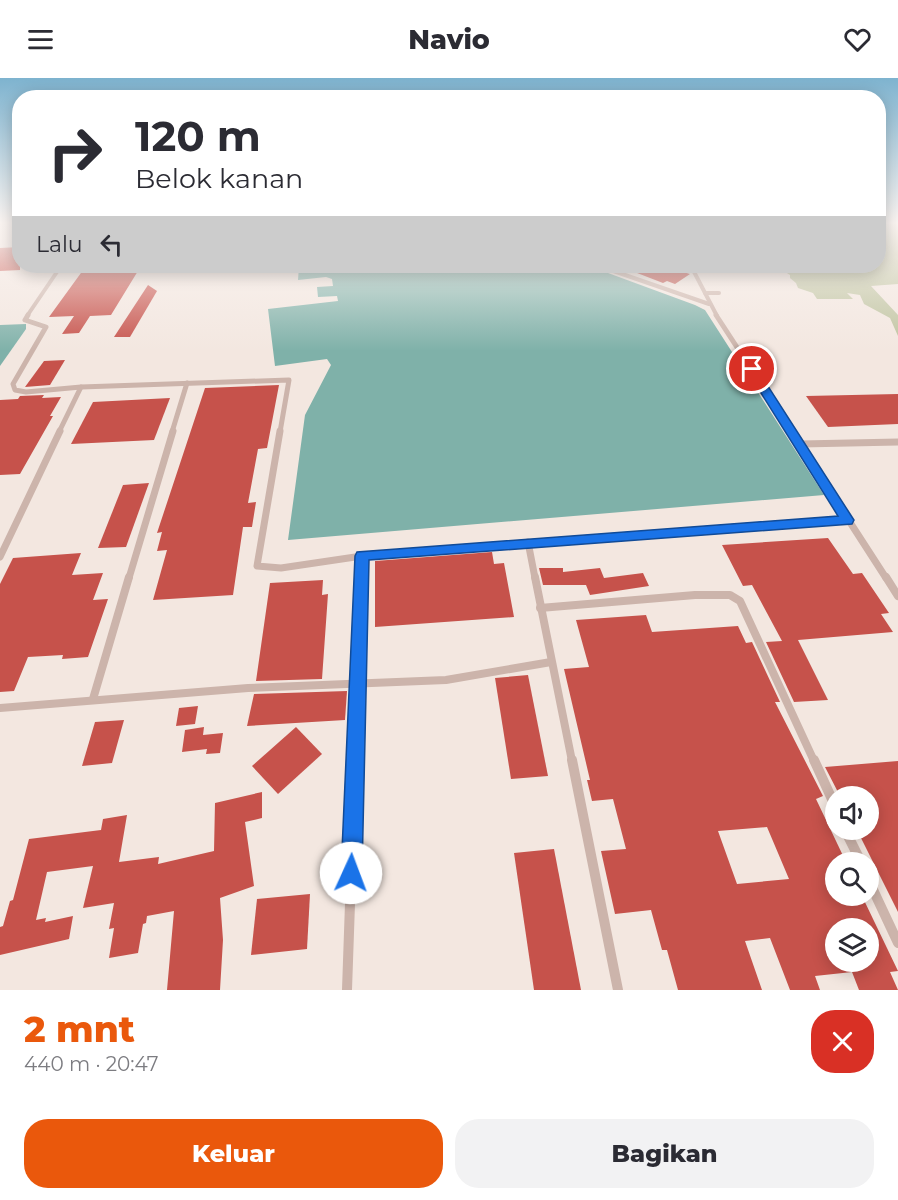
<!DOCTYPE html>
<html lang="id">
<meta charset="utf-8">
<style>
:root{--surface:#fff;--page:#f2f2f3;--text:#2b2b33;--muted:#7c7c81;--accent:#ea580c}
body{margin:0;font-family:Montserrat,sans-serif;background:var(--page);color:var(--text);height:100vh;display:flex;flex-direction:column;font-size:22px;white-space:nowrap}
*{box-sizing:border-box;margin:0}
p{font-size:20px;color:var(--muted)}
.icon{flex:none;width:33px;height:33px;fill:none;stroke:currentColor;stroke-width:2;stroke-linecap:round;stroke-linejoin:round}
.map{position:relative;height:912px;overflow:hidden}
.panel{display:flex;flex-direction:column;background:var(--surface);flex:1}
.panel>*{flex:none}
.banner{position:absolute;left:12px;top:12px;width:874px;height:183px;border-radius:24px;box-shadow:0 3px 15px #0003;background:#fff;color:var(--text);overflow:hidden}
.fabs{position:absolute;left:825px;top:708px;display:grid;gap:12px}
.fabs a{display:grid;place-items:center;width:54px;height:54px;border-radius:50%;background:var(--surface);box-shadow:0 3px 15px #0003;font-size:30px}
.pin{position:absolute;display:grid;place-items:center;width:51px;height:51px;color:#fff;margin:-26px;border:3px solid #fff;border-radius:50%;box-shadow:0 2px 6px #0007}
.me{position:absolute;width:66px;margin:-33px;rotate:2deg;stroke-linejoin:round;filter:drop-shadow(0 0 4px #0008)}
.turn{display:flex;align-items:center;gap:21px;height:126px;padding:0 24px;font-size:27px}
.turn .icon{width:78px;height:78px;stroke-width:2.5}
.turn b{display:block;font-size:42px;line-height:51px}
.then{display:flex;align-items:center;height:57px;padding:0 24px;background:#0003;gap:12px;font-size:22px}
.round{display:grid;place-items:center;flex:none;width:63px;height:63px;border-radius:24px;background:var(--page)}
.overview{display:flex;align-items:center;justify-content:space-between;height:102px;padding:0 24px}
h1{font-size:36px;font-weight:800;line-height:45px;color:var(--accent)}
.cta{display:flex;gap:12px;margin-top:auto;padding:12px 24px}
.cta a{flex:1;height:69px;border-radius:24px;background:var(--accent);color:#fff;font-size:24px;font-weight:800;line-height:69px;text-align:center}
.cta a+a{background:var(--page);color:var(--text)}
header{display:flex;justify-content:space-between;align-items:center;height:78px;padding:0 24px;background:var(--surface);font-size:27px;font-weight:800}
.map>svg:first-child{display:block}
.green{fill:#bec39f}
.water{fill:#7fb1a9}
.building{fill:#c6524b;fill-rule:evenodd}
.lines{fill:none;stroke-linecap:round;stroke-linejoin:round}
.service-far4{stroke:#ccb4ab;stroke-width:4}
.service-far3{stroke:#ccb4ab;stroke-width:5}
.service-far2{stroke:#ccb4ab;stroke-width:7}
.service-far1{stroke:#ccb4ab;stroke-width:8}
.service{stroke:#ccb4ab;stroke-width:10}
.route{fill:#1a73e8;stroke:#114b97;stroke-width:1.5}
</style>
<header><svg class="icon" aria-label="menu" viewBox="0 0 24 24"><path d="M4 6h16M4 12h16M4 18h16"/></svg>Navio<svg class="icon" aria-label="heart" viewBox="0 0 24 24"><path d="M12 20l-8-8c-3-5 5-10 8-4 3-6 11-1 8 4z"/></svg></header>
<div class="map">
<svg width="898" height="912" viewBox="0 0 898 912">
<rect width="100%" height="100%" fill="#f3e7e0"/>
<path class="green" d="M898 145V206L871 208 898 237V258L890 240 864 226 860 217 847 215 853 221H817L813 215 798 210 796 205 790 200V197L776 188H879V146Z"/>
<g class="water">
<path d="M299 188H589L695 227 705 232 824 417 288 462 305 337 331 287 327 281 275 288 268 231 338 223 337 218 318 219 317 209 333 208 332 201 326 199 298 202Z"/>
<path d="M26 246V251L0 288V247Z"/>
</g>
<g class="building">
<path d="M20 169V192L0 193V170Z"/>
<path d="M86 188H141L111 237 90 238 79 255 62 256 74 238 49 239Z"/>
<path d="M619 188H663L690 196 675 206 667 203 663 205Z"/>
<path d="M148 207 157 213 130 259H114Z"/>
<path d="M65 282 50 307 25 309 44 283Z"/>
<path d="M279 307 267 370 258 371 248 425 256 424 252 449H243L233 517 153 522 167 472 157 473 162 454 157 455 205 310Z"/>
<path d="M898 316V346L828 349 806 318Z"/>
<path d="M44 317 42 320 61 319 50 338H53L20 396 0 397V322L18 321 20 318Z"/>
<path d="M170 320 154 362 71 366 93 324Z"/>
<path d="M149 405 126 469 98 470 123 407Z"/>
<path d="M828 460 853 496 862 495 889 535 881 536 893 554 798 562 828 622 794 624 766 564 782 563 752 507 743 508 722 467Z"/>
<path d="M492 474 494 486 504 485 514 539 375 549V483Z"/>
<path d="M81 475 72 497 103 495 93 522 108 521 88 579 62 581 63 577 28 579 14 613 0 614V506L13 480Z"/>
<path d="M539 490H563V494L600 490 604 500 643 495 649 508 590 517 586 507H543Z"/>
<path d="M323 502 322 517 328 516 322 601 256 603 270 505Z"/>
<path d="M646 537 652 554 738 548 746 565 752 564 780 624H775L823 718 816 721 846 784H836V818H862L898 893 890 894 898 912H859L852 894 815 898 820 912H790L770 860 745 863 762 912H678L667 872H662L651 832 615 836 601 773 626 771 613 721 592 723 587 702H590L564 591 589 589 576 542ZM767 749 789 801 737 806 718 753ZM836 850H868V884H836Z"/>
<path d="M528 597 548 698 511 701 495 600Z"/>
<path d="M347 613 345 642 247 648 254 616Z"/>
<path d="M198 628 195 646 176 648 179 630Z"/>
<path d="M124 642 112 685 82 688 95 644Z"/>
<path d="M204 649 203 657 223 655 220 675 206 676 207 671 182 674 185 652Z"/>
<path d="M296 649 322 676 278 716 252 688Z"/>
<path d="M898 683V834L857 752H868V718H840L825 689Z"/>
<path d="M262 714V740L245 744 254 808 220 820 223 862 220 912H167L174 833 147 838 146 845 143 846 138 875 109 880 114 850 109 851 114 825 83 830 93 788 47 794 36 842 46 840 45 844 73 838 69 861 0 877V849L3 848 10 823 13 822 29 761 101 752 103 741 127 737 119 784 159 779 158 786 214 773 215 725Z"/>
<path d="M554 771 581 912H534L514 775Z"/>
<path d="M310 816 307 871 251 877 257 821Z"/>
</g>
<g class="lines">
<g class="service-far4">
<path d="M599 188 709 226"/>
<path d="M691 188 717 238"/>
<path d="M705 215H719"/>
<path d="M27 238 61 188"/>
</g>
<g class="service-far3">
<path d="M28 237 25 242 46 249 13 306 15 312 26 314 81 309 289 302 280 354"/>
<path d="M716 237 792 354"/>
<path d="M59 354 81 309"/>
<path d="M172 354 187 305"/>
</g>
<g class="service-far2">
<path d="M280 353 257 488 281 490 362 478 847 442"/>
<path d="M791 353 886 500"/>
<path d="M801 366 898 364"/>
<path d="M528 464 535 500"/>
<path d="M0 479 60 353"/>
<path d="M129 500 173 353"/>
<path d="M361 500 362 478"/>
</g>
<g class="service-far1">
<path d="M535 499 572 683"/>
<path d="M886 499 898 518"/>
<path d="M540 530 695 517H730L740 523 814 683"/>
<path d="M93 621 129 499"/>
<path d="M0 630 248 610 446 602 551 584"/>
<path d="M355 683 361 499"/>
</g>
<g class="service">
<path d="M572 682 618 912"/>
<path d="M814 682 836 730"/>
<path d="M845 752 861 784"/>
<path d="M868 801 898 865"/>
<path d="M347 912 355 682"/>
</g>
</g>
<linearGradient id="sky" x2="0" y2="1"><stop stop-color="#7eb3cf"/><stop offset="0.53" stop-color="#faf4f1"/><stop offset="1" stop-color="#faf4f1" stop-opacity="0"/></linearGradient>
<rect width="898" height="273" fill="url(#sky)"/>
<path class="route" d="M752 288 757 291 852 439 854 442 852 446 369 482 362 795 359 802 351 805 344 802 341 795 355 478 357 474 838 438 746 291Z"/>
</svg>
<div class="fabs">
<a><svg class="icon" aria-label="sound" viewBox="0 0 24 24"><path d="M4 9h4l5-4v14l-5-4H4zM17 9q2 3 0 6"/></svg></a>
<a><svg class="icon" aria-label="search" viewBox="0 0 24 24"><circle cx="10" cy="10" r="6"/><path d="M15 15l6 6"/></svg></a>
<a><svg class="icon" aria-label="layers" viewBox="0 0 24 24"><path d="M12 4l9 5-9 5-9-5zM3 14l9 5 9-5"/></svg></a>
</div>
<div class="pin" style="left:752px;top:291px;background:#d93025"><svg class="icon" aria-label="arrive" viewBox="0 0 24 24"><path d="M6 21V4h12l-3 4 3 4H6"/></svg></div>
<svg class="me" style="left:351px;top:795px" viewBox="-20 -20 40 40"><circle r="19" fill="#fff"/><path d="M0-13L10 11 0 6-10 11z" fill="#1a73e8"/></svg>
<div class="banner">
<div class="turn"><svg class="icon" aria-label="right" viewBox="0 0 24 24"><path d="M7 20v-9h11M14 6l5 5-5 5"/></svg><div><b>120 m</b>Belok kanan</div></div>
<div class="then">Lalu<svg class="icon" aria-label="left" viewBox="0 0 24 24"><path d="M17 20v-9H6M10 6l-5 5 5 5"/></svg></div>
</div>
</div>
<section class="panel">
<div class="overview"><div><h1>2 mnt</h1><p>440 m · 20:47</p></div><a class="round" style="background:#d93025;color:#fff"><svg class="icon" aria-label="close" viewBox="0 0 24 24"><path d="M6 6l12 12M18 6L6 18"/></svg></a></div>
<div class="cta"><a>Keluar</a><a>Bagikan</a></div>
</section>
